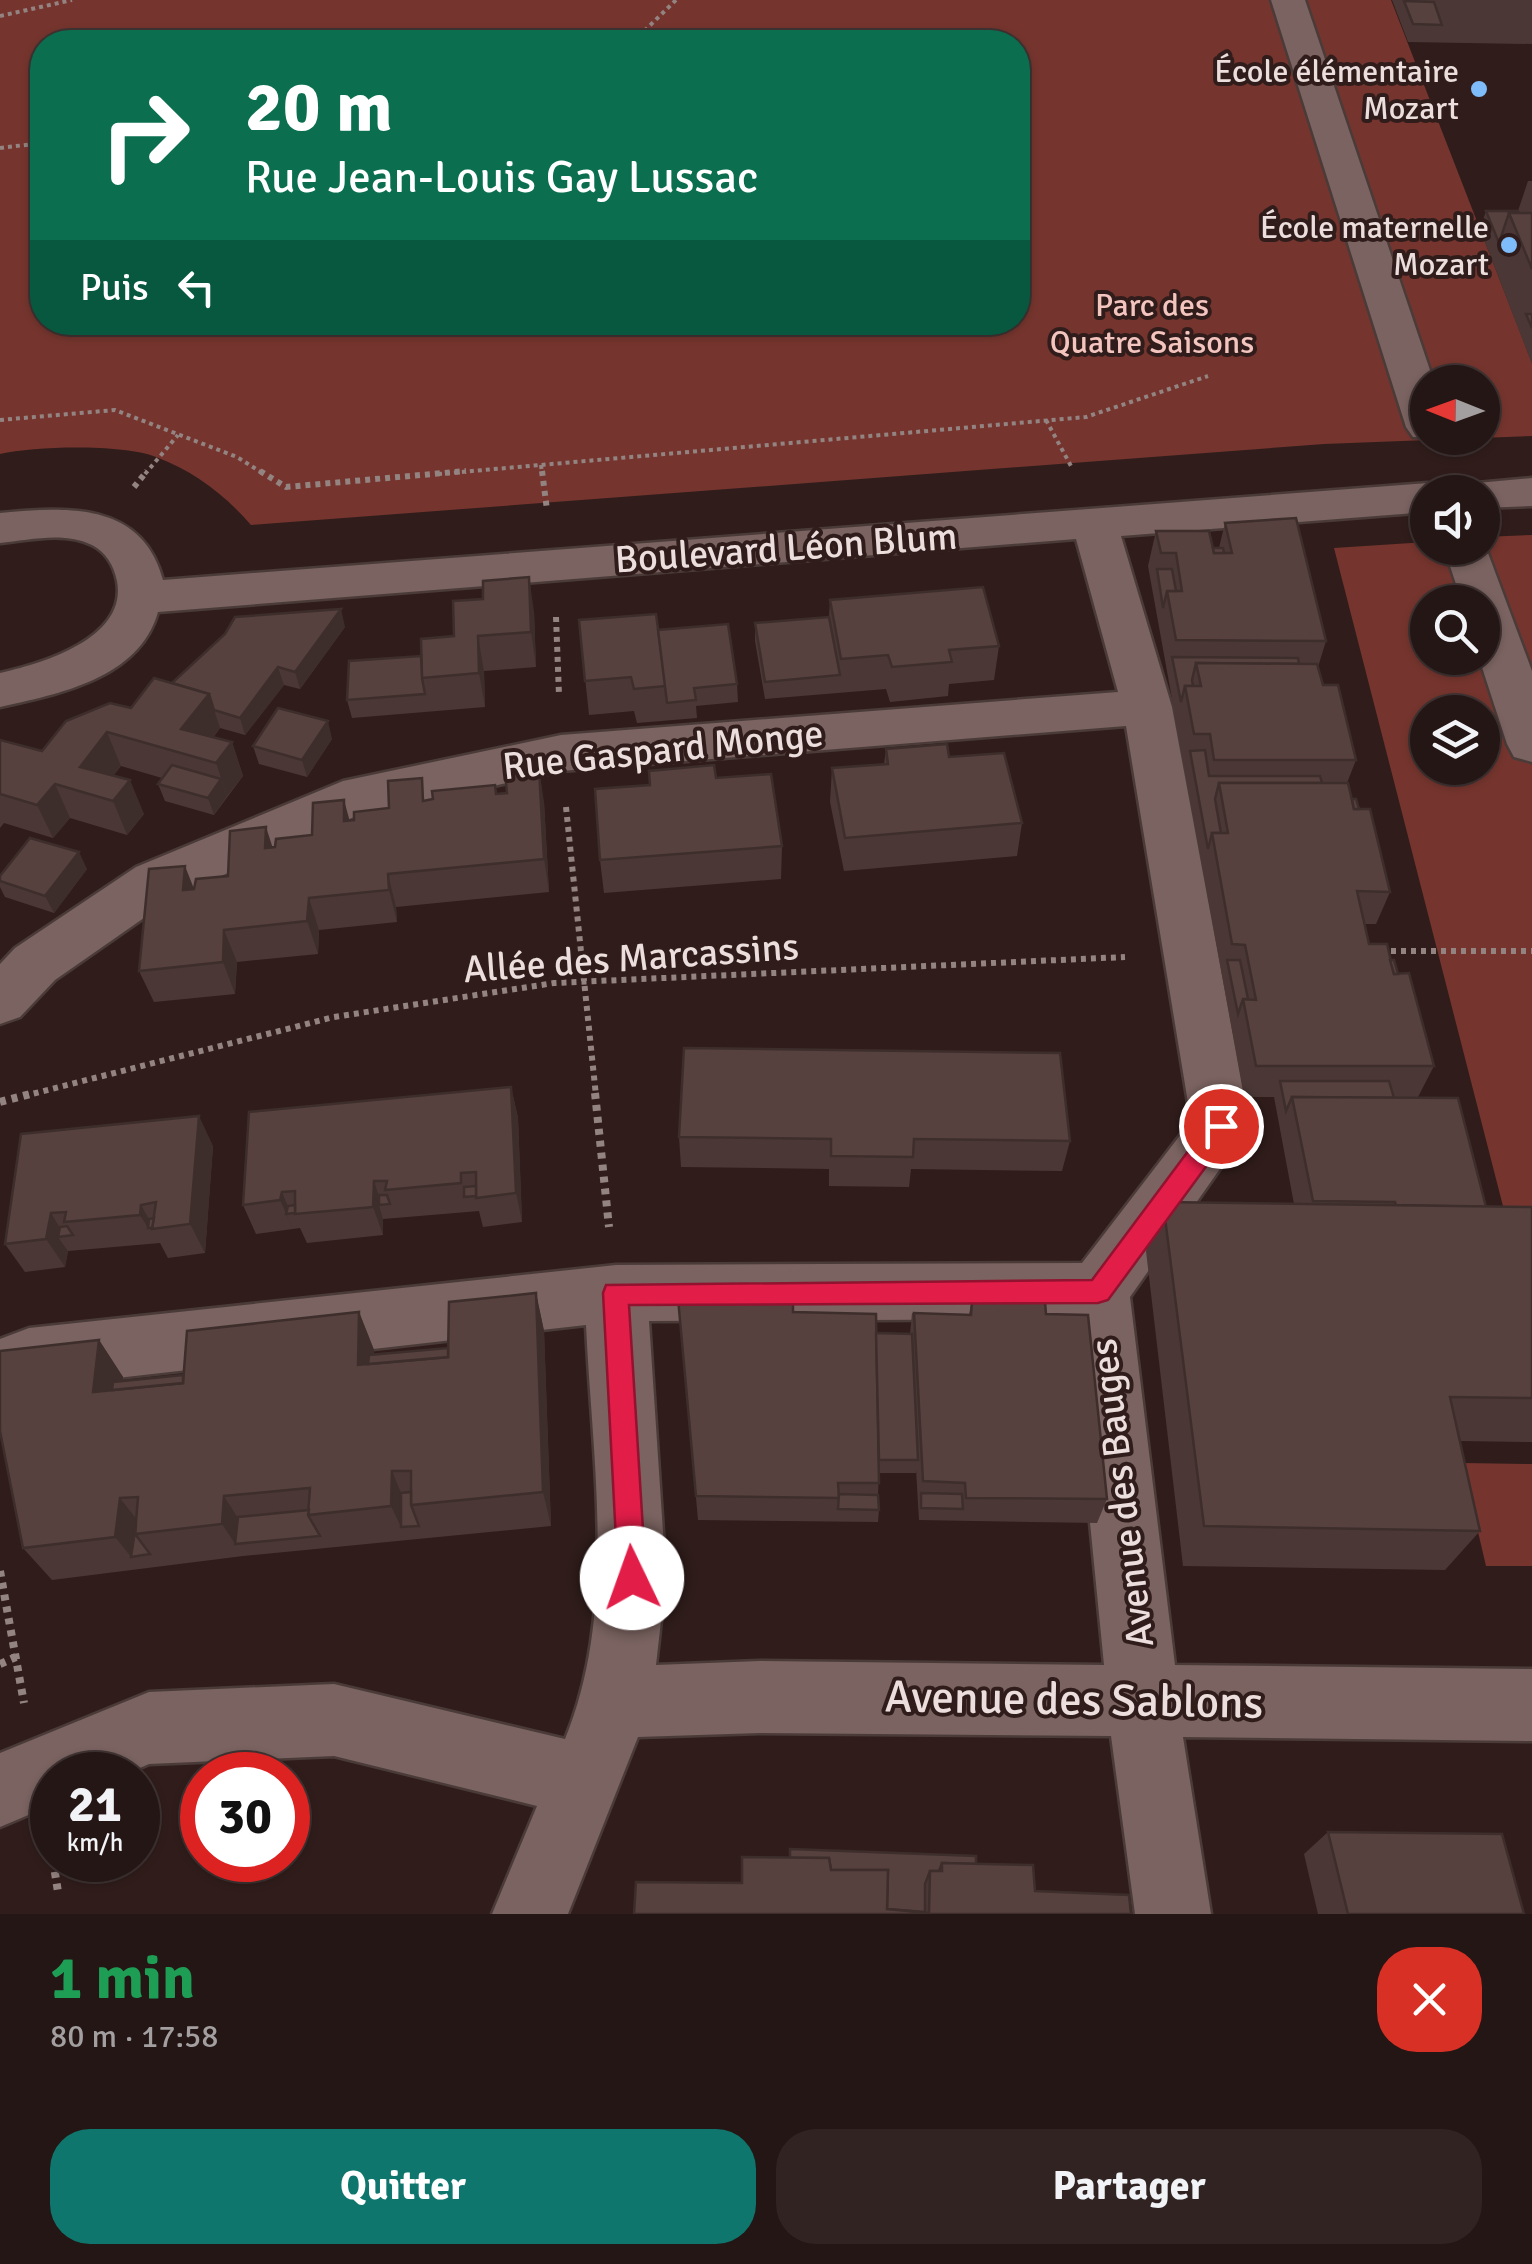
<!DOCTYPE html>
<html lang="fr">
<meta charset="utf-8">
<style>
:root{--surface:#241614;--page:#302322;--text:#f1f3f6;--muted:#a39fa0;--line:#413534;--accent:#0f766e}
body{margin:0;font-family:Signika,sans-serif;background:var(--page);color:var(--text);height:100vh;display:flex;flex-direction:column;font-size:38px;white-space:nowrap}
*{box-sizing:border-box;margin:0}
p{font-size:32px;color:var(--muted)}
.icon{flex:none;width:55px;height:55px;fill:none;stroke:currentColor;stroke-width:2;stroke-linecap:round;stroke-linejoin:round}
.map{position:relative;height:1914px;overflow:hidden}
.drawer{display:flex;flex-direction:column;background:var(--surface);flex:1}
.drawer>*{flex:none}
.hud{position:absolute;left:30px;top:30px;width:1000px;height:305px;border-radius:40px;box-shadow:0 2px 8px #0004,0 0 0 2px var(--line);background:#0b6e4f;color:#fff;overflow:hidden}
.needle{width:65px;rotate:271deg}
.tools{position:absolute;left:1410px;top:365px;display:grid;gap:20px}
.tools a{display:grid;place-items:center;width:90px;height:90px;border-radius:50%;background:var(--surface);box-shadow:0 2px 8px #0004,0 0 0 2px var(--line);font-size:50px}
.speed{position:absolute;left:30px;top:1752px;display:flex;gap:20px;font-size:50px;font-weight:700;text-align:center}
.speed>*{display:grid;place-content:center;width:130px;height:130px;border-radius:50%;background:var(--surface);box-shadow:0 2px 8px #0004,0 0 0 2px var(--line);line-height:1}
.speed small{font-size:25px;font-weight:400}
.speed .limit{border:15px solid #d22;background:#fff;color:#111}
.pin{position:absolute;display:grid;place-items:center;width:85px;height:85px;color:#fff;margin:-42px;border:5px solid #fff;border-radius:50%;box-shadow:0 2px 10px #0007}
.me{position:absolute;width:110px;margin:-55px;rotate:357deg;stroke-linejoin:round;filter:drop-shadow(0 0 8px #0008)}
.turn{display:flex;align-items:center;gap:35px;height:210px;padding:0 50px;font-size:45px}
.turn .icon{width:130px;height:130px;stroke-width:2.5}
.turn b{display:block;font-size:70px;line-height:85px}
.then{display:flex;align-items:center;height:95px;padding:0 50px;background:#0003;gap:20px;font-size:38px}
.round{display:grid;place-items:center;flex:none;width:105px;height:105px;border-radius:40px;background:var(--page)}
.headline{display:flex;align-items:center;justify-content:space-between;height:170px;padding:0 50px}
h1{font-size:60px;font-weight:700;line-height:75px;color:#1e9e55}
.action{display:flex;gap:20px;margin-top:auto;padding:20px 50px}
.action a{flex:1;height:115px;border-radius:40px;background:var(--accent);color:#fff;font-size:40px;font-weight:700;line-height:115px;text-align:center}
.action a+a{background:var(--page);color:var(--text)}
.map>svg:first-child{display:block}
.green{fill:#75352e;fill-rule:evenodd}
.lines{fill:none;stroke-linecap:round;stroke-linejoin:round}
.minor-casing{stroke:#4a3b39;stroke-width:5}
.path-far2{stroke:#938381;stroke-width:4;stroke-dasharray:4 4;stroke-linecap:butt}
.path-far1{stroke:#938381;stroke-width:6;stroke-dasharray:5 5;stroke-linecap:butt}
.path{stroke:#938381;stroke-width:8;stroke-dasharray:6 6;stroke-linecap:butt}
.minor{fill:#7a6360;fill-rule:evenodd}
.wall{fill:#4b3836}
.shaded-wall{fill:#3d2e2c}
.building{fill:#57413f;stroke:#3d2e2c;stroke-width:2.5}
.route{fill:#e11d48;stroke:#92132f;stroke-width:2.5}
.poi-dot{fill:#7ebdf9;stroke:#301d1b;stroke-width:4}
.labels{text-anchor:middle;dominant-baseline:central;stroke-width:8;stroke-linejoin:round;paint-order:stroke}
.far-poi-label{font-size:32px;fill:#ebdedc;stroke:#301d1b;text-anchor:end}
.far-park-label{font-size:32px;fill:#f4c5bf;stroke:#301d1b}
.street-label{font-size:38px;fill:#ebdedc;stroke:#301d1b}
.near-street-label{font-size:45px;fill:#ebdedc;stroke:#301d1b}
</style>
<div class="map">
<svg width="1532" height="1914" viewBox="0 0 1532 1914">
<rect width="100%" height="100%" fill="#301d1b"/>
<g class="green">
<path d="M0 0H1391L1532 363V436L1324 444 251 525C225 495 194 471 156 457 122 444 36 446 0 454ZM42 42H1018V322H42ZM1428 382H1482V438H1428Z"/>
<path d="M1532 535V1319L1334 548 1427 542 1428 548H1482L1483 537ZM1428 602H1482V658H1428ZM1428 712H1482V768H1428Z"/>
<path d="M1462 1463 1532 1464V1566H1486Z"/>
</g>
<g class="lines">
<defs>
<g id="minor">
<path d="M1271 0H1305L1434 382H1428V438H1440L1413 437 1406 427Z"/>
<path d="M1532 478V506L1482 508V492H1461L1466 484Z"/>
<path d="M1428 483 1447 492H1428V512L1121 536 1172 707 1250 1126 1130 1297 1175 1665 1532 1669V1741L1183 1737 1211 1914H1135L1111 1736 760 1733 638 1737 568 1914H492L537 1806 334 1756 149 1764 124 1775H52V1805L0 1827V1753L149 1692 334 1684 565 1739C618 1611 592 1459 586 1325L29 1388 0 1399V1339L29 1328 616 1265 1082 1263 1191 1121 1126 726 561 771 354 817 174 897 55 980 20 1017 0 1024V964L15 948 136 867 343 781 561 735 1118 692 1076 539 158 612C139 679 58 694 0 707V673C40 664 128 639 117 581 114 566 106 552 92 545 65 531 28 540 0 543V513C66 507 142 501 163 580ZM1070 1319 1104 1665 760 1661 656 1665 666 1577 649 1321Z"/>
<path d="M1482 537 1532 671V762L1514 757 1507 744 1479 658 1482 602H1462L1444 548H1482Z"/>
</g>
</defs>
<use href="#minor" class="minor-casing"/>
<g class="path-far2">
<path d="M0 16 72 0"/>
<path d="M633 42 676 0"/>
<path d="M0 148 42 143"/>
<path d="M0 420 115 410 237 457 264 474"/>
<path d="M1046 420 1071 466"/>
<path d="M541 465 542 474"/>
<path d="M145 474 178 435"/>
<path d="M438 474 1086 417 1208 376"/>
</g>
<g class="path-far1">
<path d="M260 471 286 487 466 471"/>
<path d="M542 471 547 510"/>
<path d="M134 487 147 471"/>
<path d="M556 617 559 695"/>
<path d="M566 807 596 1096"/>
<path d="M1381 951H1532"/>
<path d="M24 1096 334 1017 554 983 1125 957"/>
</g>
<g class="path">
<path d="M595 1093 609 1227"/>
<path d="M0 1102 34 1093"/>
<path d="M0 1571 24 1703"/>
<path d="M0 1664 16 1657"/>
<path d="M53 1860 58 1892"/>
</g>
<use href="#minor" class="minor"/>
</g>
<g class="wall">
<path d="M1392 0H1532V44L1408 42Z"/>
<path d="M1528 181H1532V364L1480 229 1486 211H1518Z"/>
<path d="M1225 523 1326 641 1318 667 1322 680 1356 760 1347 783 1352 799 1390 892 1376 924H1364L1369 944 1390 960 1398 974 1434 1066 1418 1097H1393L1486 1207H1532V1442L1460 1441 1480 1531 1445 1570 1183 1566 1146 1251 1163 1202 1294 1204 1274 1097H1244L1148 566 1156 531 1213 548H1219Z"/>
<path d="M830 600 999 646 994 680 949 684 948 696 890 702 886 689 765 699 755 641V623L829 617Z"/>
<path d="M534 612 536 667 484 671 485 707 352 718 347 700 454 636Z"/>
<path d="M579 620 658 630 737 684 738 702 696 706 697 718 637 723 634 711 589 715Z"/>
<path d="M345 627 300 689 284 685 245 735 220 728 213 738 232 742 243 776 214 815 165 801 158 784 162 778 121 766 113 776 144 814 127 835 70 818 53 838 4 823 0 828V740L42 751 131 708 172 683Z"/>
<path d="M332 739 307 777 259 764 253 746Z"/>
<path d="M886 749 949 757 1022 823 1017 856 844 871 830 802 832 768 884 764Z"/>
<path d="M496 794 544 802 549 892 396 907 397 922 319 930 318 954 237 962 235 994 154 1002 139 971 194 889 228 876 273 847 312 835 350 820 389 808 427 800Z"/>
<path d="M782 846 781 879 604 893 600 860Z"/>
<path d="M87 869 54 913 5 897 0 887V876Z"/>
<path d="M511 1087 518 1118 522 1222 483 1227 479 1211 383 1219V1235L307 1243 300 1228 256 1234 243 1205Z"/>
<path d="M21 1134 213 1146 205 1253 168 1258 160 1243 68 1251 65 1267 25 1272 5 1244Z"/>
<path d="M679 1137 1070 1141 1062 1171 911 1169 909 1187 829 1186V1169L681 1167Z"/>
<path d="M536 1293 544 1331 551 1526 243 1556 52 1580 23 1548 99 1340 123 1377V1381L183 1375 359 1312 374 1350V1355L448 1348Z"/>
<path d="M678 1298 793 1312 876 1333 910 1334 912 1313 969 1314 972 1301 1046 1314 1107 1499 1097 1523 919 1520 916 1469V1473H879L878 1495 879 1510 878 1522 698 1520Z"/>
<path d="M1328 1832 1524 1914H1318L1304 1854Z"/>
<path d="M976 1864 1035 1891 1131 1914H634L742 1883Z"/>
</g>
<g class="shaded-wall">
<path d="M529 577 534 612 536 667 531 632Z"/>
<path d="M341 609 345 627 300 689 295 672Z"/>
<path d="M478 636 484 671 485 707 479 673Z"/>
<path d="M278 667 284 685 245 735 240 718Z"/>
<path d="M209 694 220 728 198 758 181 729Z"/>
<path d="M328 721 332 739 307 777 302 760Z"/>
<path d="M107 732 121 766 97 797 80 767Z"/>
<path d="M232 742 243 776 227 796 216 763Z"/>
<path d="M539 769 544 802 549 892 544 859Z"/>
<path d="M221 779 227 796 214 815 208 798Z"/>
<path d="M130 780 144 814 127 835 113 801Z"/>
<path d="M55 784 70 818 53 838 37 805Z"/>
<path d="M344 800 353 833 344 821Z"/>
<path d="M266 827 277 861 265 848Z"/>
<path d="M79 852 87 869 54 913 45 896Z"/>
<path d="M185 866 198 899 183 890Z"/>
<path d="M388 874 396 907 397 922 389 890Z"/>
<path d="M309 898 319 930 318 954 307 921Z"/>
<path d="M224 930 237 962 235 994 223 962Z"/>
<path d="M511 1087 518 1118 522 1222 516 1193Z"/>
<path d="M199 1116 213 1146 205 1253 190 1224Z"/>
<path d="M374 1181 382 1205H379L383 1219V1235L373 1207Z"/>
<path d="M282 1192 291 1214H286L293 1229 280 1200Z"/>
<path d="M141 1205 154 1228H148L140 1215Z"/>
<path d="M51 1213 65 1236 58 1237 68 1251 65 1267 46 1239Z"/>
<path d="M536 1293 544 1331 551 1526 543 1492Z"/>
<path d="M359 1312 374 1350V1387L358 1365Z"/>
<path d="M99 1340 123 1377 120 1413 93 1392Z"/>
<path d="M392 1471 406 1505 401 1527 391 1506Z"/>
<path d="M224 1496 245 1529 235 1544 222 1524Z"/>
<path d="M120 1498 146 1531 135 1534 131 1557 115 1537Z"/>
</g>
<g class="building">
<path d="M1404 1 1434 2 1442 25 1413 24Z"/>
<path d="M1486 211H1518V213H1509L1499 243Z"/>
<path d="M1509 213H1532V269Z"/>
<path d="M1526 314H1532V328Z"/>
<path d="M1296 518 1326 641 1176 640 1167 591H1182L1176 553H1161L1156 531H1209L1214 553H1232L1225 523Z"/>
<path d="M1213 548H1223L1224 553H1214Z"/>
<path d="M1157 569H1172L1176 591H1167L1163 608Z"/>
<path d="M529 577 531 632 478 636 479 673 422 678 421 639 454 636 453 601 483 599V581Z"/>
<path d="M983 587 999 646 949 650 952 662 892 667 888 655 841 659 830 600Z"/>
<path d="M341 609 295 672 278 667 240 718 214 710 209 694 172 683 225 634 235 617Z"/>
<path d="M656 614 666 686 634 689 631 677 585 681 579 620Z"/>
<path d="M829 617 840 675 765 682 755 623Z"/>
<path d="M728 624 737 684 694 688 696 700 667 703 658 630Z"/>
<path d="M421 656 422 678 425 694 347 700 349 661Z"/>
<path d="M1172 657 1298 658 1299 664 1196 663 1192 680 1193 686H1185L1181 702Z"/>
<path d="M1196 663 1317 664 1323 685H1338L1356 760H1214L1210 734H1194L1185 686H1201Z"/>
<path d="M154 678 209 694 181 729 232 742 216 763 107 732 80 767 130 780 113 801 55 784 37 805 0 794V740L42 751 66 721 110 703 131 708Z"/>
<path d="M278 708 328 721 302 760 253 746Z"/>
<path d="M947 744 949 757 1004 753 1022 823 845 838 832 768 888 764 886 749Z"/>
<path d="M1205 750 1209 776H1320L1322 783H1219L1215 799 1221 833H1212L1208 849 1190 751Z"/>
<path d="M172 765 221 779 208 798 158 784Z"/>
<path d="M714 765 716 778 771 774 782 846 600 860 595 789 650 785 649 771Z"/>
<path d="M539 769 544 859 388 874 389 890 309 898 307 921 224 930 223 962 139 971 149 869 185 866 183 890 194 889 196 879 228 876 230 831 266 827 265 848 275 847 276 839 312 835 313 803 344 800V821L354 820V812L389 808 388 781 422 778 423 801 433 799 432 791 495 785 496 794 507 793 505 772Z"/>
<path d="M1219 783H1348L1354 809H1370L1390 892 1357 891 1369 944H1387L1394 974 1409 973 1434 1066H1256L1243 999 1256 1000 1245 945 1232 944 1212 833H1228Z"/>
<path d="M1352 799H1356L1359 809H1354Z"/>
<path d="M30 838 79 852 45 896 0 881V876Z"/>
<path d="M1227 960H1240L1248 999H1243L1238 1014Z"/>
<path d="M1390 960H1394L1398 974H1394Z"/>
<path d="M684 1048 1060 1053 1070 1141 914 1139 913 1157 831 1156V1139L679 1137Z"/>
<path d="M1280 1081H1389L1394 1098 1292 1097 1286 1111Z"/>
<path d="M511 1087 516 1193 476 1198V1172L461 1173V1183L385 1190 387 1181H374L373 1207 295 1214V1191L282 1192 280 1200 243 1205 249 1112Z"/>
<path d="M1292 1097 1458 1098 1486 1207 1396 1205 1395 1202 1313 1201Z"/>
<path d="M199 1116 190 1224 152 1229 156 1202 141 1205 140 1215 64 1222 66 1212 51 1213 46 1239 5 1244 21 1134Z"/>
<path d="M476 1186V1196L464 1197V1187Z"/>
<path d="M379 1195H387L390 1204 379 1205Z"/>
<path d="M1163 1202 1532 1207V1398L1450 1397 1480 1531 1204 1526Z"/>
<path d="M295 1205V1213L286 1214 288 1206Z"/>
<path d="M154 1218 152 1228H148L149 1219Z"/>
<path d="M67 1226 73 1235 58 1237 60 1227Z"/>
<path d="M536 1293 543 1492 411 1505V1471H392L391 1506 308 1515 310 1488 224 1496 222 1524 135 1534 138 1497 120 1498 115 1537 23 1548 0 1431V1351L99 1340 93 1392 183 1383 187 1331 359 1312 358 1365 448 1357 449 1302Z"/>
<path d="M678 1298 793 1299V1312L876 1314 879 1483H838L839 1498 696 1496Z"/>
<path d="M972 1301 1045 1302 1046 1314 1088 1315 1107 1499 966 1498 965 1483 923 1481 914 1313 971 1315Z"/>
<path d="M876 1333 912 1334 918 1460H879Z"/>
<path d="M448 1348V1357L368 1364 369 1355Z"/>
<path d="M183 1375V1383L112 1390 113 1382Z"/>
<path d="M411 1492V1505L419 1526 401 1527V1493Z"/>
<path d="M921 1493 962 1494 963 1509 921 1508Z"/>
<path d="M839 1494 878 1495 879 1510 838 1509Z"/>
<path d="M309 1510 308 1515 320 1536 235 1544 238 1517Z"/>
<path d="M136 1524 135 1534 150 1554 131 1557Z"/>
<path d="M1328 1832 1502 1834 1524 1914H1348Z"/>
<path d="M790 1849 976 1856V1864L942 1863 939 1871H930L925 1884V1912L887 1909 888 1870H831L829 1858H790Z"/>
<path d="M742 1857 829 1858 831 1870H888L887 1909 929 1913 930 1871H942V1863L1033 1865 1035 1891 1129 1895 1131 1914H634L636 1882 742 1883Z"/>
</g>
<path class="route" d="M1221 1116 1230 1119 1233 1126 1230 1134 1108 1300 1098 1303 629 1305 646 1578 642 1588 632 1592 622 1588 618 1578 603 1293 606 1285 1092 1280 1212 1119Z"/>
<g class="poi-dot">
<circle cx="1479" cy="89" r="10"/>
<circle cx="1509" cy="245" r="10"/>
</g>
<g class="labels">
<g class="far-poi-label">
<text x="1459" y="71">École élémentaire<tspan x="1459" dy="37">Mozart</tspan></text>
<text x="1489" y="227">École maternelle<tspan x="1489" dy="37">Mozart</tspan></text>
</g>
<g class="far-park-label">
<text x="1152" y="305">Parc des<tspan x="1152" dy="37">Quatre Saisons</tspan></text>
</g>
<g class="street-label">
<text transform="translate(786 548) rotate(-4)">Boulevard Léon Blum</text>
<text transform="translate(663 750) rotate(-6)">Rue Gaspard Monge</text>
<text transform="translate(631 958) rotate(-4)">Allée des Marcassins</text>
<text transform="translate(1122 1493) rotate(-97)">Avenue des Bauges</text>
</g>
<g class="near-street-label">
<text transform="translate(1074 1700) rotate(1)">Avenue des Sablons</text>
</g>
</g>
</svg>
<div class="tools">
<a><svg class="needle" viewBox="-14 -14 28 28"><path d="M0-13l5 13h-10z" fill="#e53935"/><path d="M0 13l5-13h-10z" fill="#a39fa0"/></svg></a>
<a><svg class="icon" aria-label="sound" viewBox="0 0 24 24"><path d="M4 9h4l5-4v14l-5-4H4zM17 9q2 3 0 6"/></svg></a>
<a><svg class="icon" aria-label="search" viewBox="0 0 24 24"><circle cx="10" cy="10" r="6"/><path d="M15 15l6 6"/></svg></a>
<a><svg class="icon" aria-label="layers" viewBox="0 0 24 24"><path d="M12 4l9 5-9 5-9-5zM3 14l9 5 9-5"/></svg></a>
</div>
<div class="speed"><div>21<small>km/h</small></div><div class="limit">30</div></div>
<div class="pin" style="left:1221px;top:1126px;background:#d93025"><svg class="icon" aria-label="arrive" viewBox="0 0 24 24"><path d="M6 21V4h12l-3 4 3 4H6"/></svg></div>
<svg class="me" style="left:632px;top:1578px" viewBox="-20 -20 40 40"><circle r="19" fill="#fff"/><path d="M0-13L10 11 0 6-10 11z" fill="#e11d48"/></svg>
<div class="hud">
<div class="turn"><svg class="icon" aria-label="right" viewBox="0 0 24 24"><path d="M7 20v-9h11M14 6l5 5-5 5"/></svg><div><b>20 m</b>Rue Jean-Louis Gay Lussac</div></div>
<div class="then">Puis<svg class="icon" aria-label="left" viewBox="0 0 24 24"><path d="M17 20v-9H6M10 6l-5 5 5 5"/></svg></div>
</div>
</div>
<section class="drawer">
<div class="headline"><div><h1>1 min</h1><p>80 m · 17:58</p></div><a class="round" style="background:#d93025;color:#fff"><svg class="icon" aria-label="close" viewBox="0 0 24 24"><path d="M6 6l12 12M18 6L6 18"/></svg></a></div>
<div class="action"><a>Quitter</a><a>Partager</a></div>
</section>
